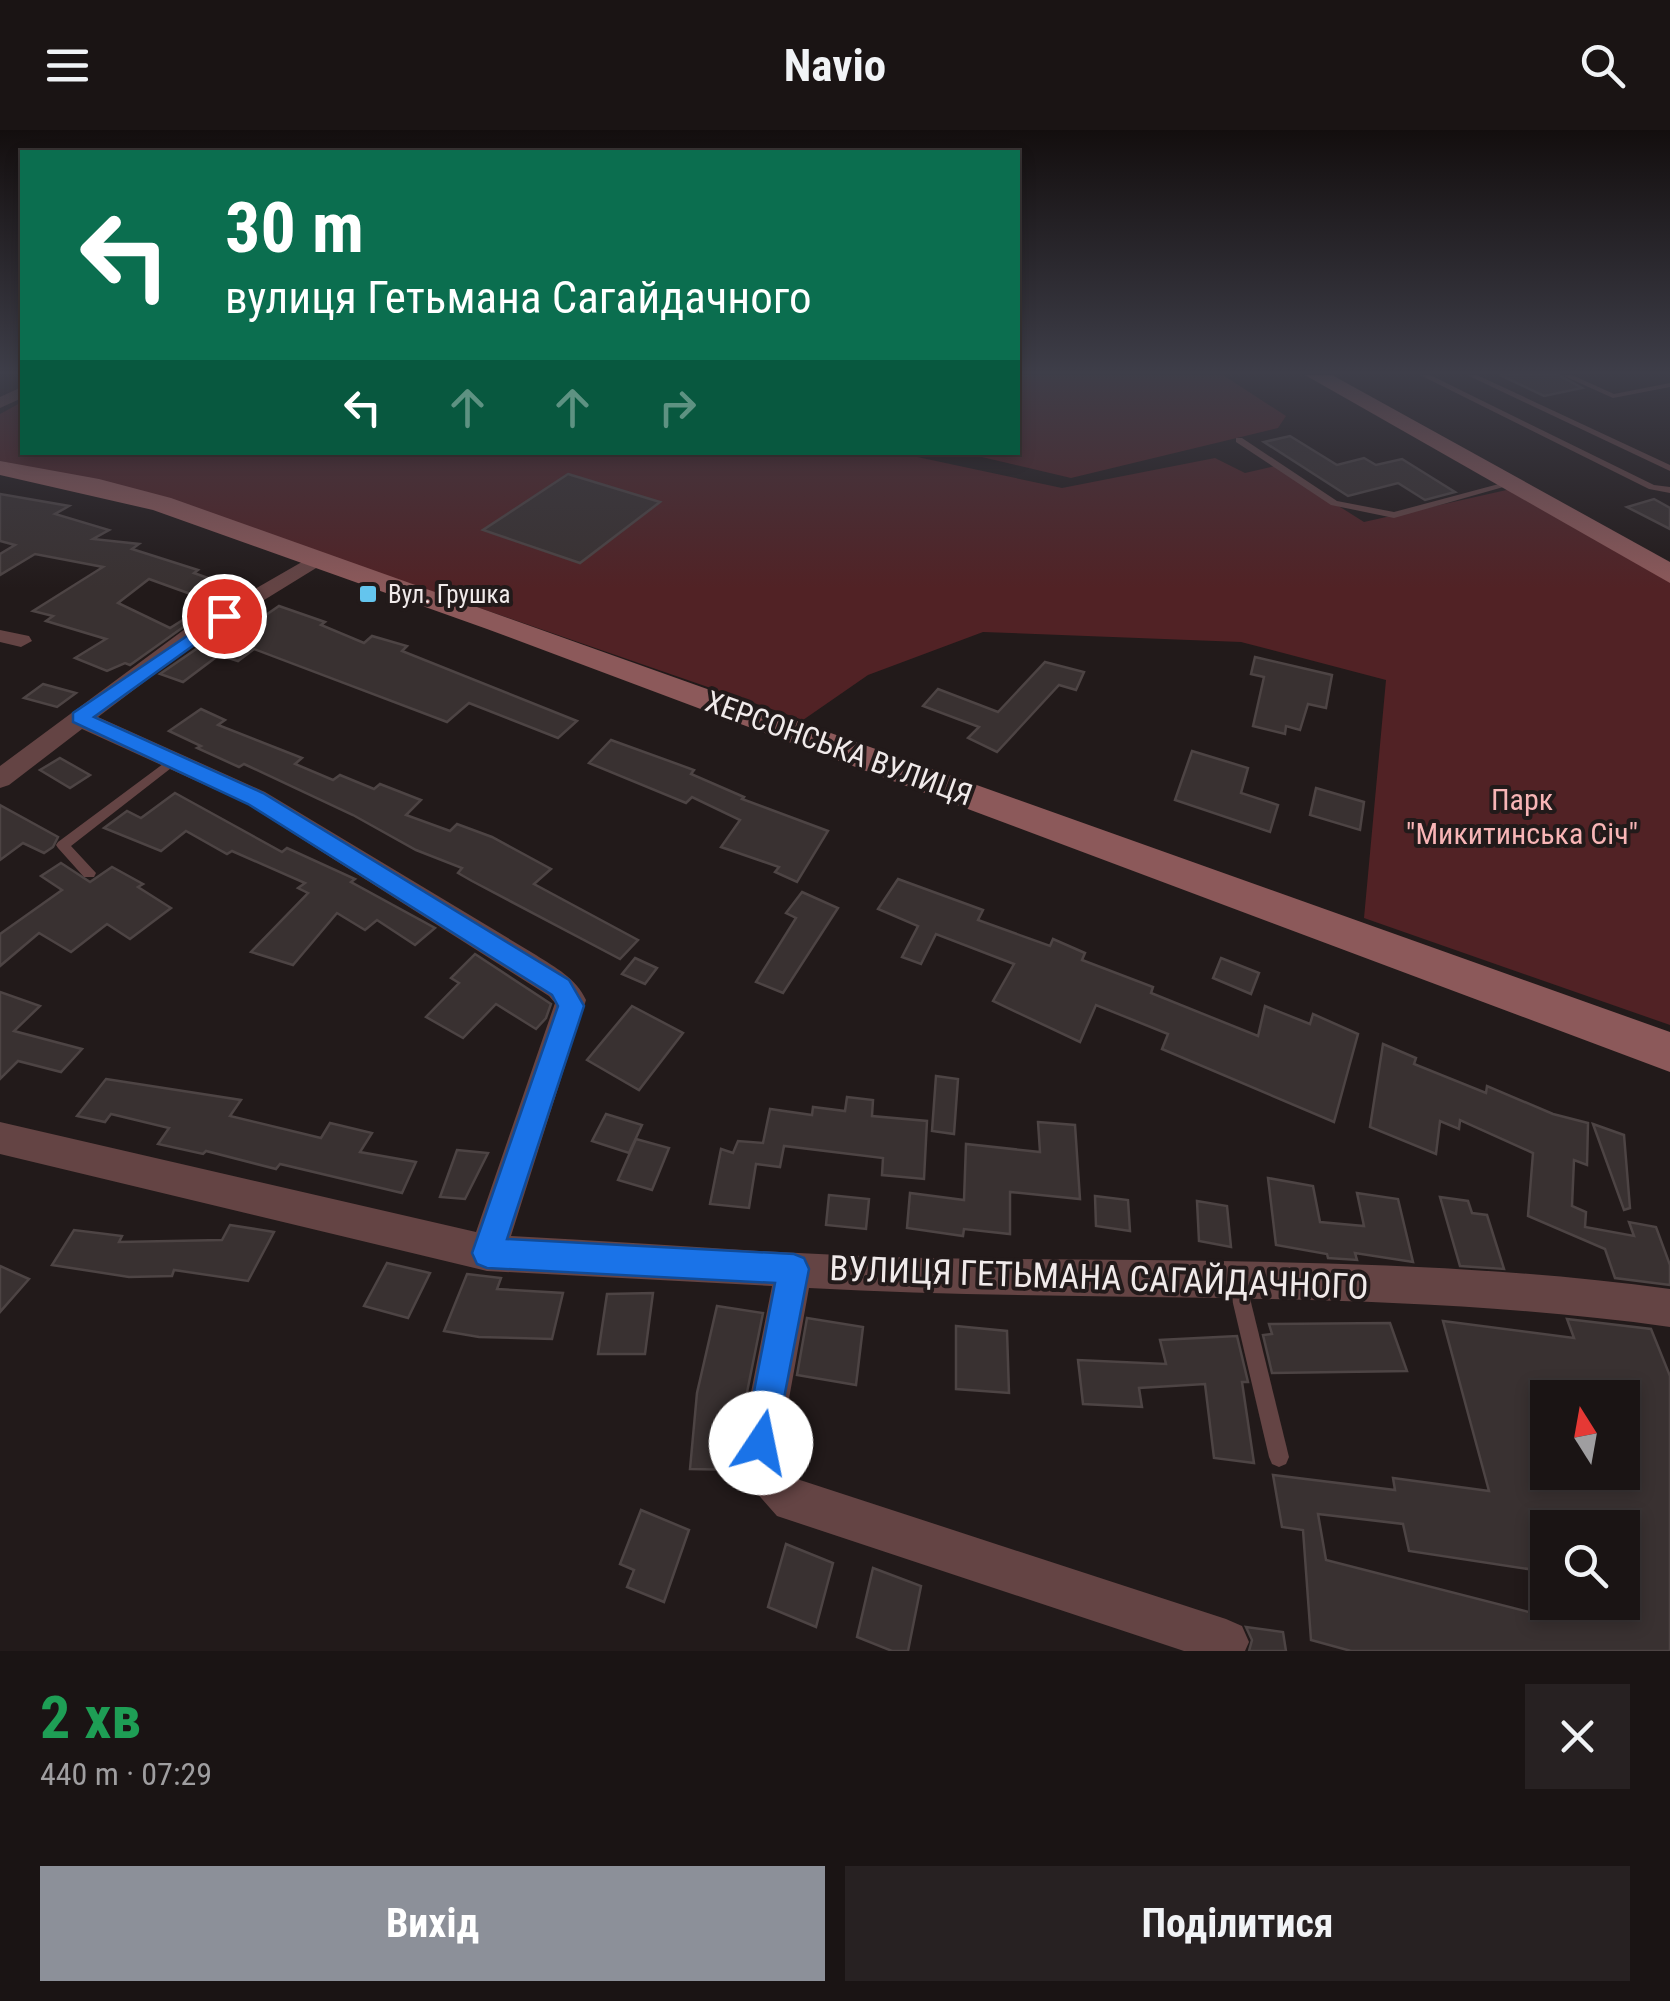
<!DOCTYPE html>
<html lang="uk">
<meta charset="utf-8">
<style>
:root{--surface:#1a1414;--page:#272122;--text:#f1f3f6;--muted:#9f9ea0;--line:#383334;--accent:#8c9099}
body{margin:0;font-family:"Roboto Condensed",sans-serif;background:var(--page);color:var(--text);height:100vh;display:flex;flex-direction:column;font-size:38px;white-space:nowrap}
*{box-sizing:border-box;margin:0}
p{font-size:32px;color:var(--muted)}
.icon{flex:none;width:55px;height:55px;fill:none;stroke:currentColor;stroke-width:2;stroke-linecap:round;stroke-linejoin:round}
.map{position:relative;height:1521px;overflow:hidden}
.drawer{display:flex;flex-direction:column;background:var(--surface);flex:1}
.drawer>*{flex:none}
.guide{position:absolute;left:20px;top:20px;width:1000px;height:305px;border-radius:0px;box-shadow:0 5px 15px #0003,0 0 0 2px var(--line);background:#0b6e4f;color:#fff;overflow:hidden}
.needle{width:65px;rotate:349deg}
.controls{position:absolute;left:1530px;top:1250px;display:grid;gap:20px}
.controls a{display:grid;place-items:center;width:110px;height:110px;border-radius:0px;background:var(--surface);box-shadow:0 5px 15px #0003,0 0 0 2px var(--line);font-size:50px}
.pin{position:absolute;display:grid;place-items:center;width:85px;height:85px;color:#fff;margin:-42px;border:5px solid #fff;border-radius:50%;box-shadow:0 2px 10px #0007}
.me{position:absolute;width:110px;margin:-55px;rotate:11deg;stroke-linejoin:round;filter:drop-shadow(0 0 8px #0008)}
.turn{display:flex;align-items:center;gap:35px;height:210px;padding:0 40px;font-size:45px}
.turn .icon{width:130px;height:130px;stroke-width:2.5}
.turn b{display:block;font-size:70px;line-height:85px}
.lanes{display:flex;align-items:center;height:95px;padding:0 40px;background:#0003;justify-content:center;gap:50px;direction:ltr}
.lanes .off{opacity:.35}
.round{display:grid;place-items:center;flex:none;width:105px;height:105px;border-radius:0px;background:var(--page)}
.summary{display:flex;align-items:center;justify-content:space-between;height:170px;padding:0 40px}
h1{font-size:60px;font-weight:700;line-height:75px;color:#1e9e55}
.action{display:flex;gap:20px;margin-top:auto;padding:20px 40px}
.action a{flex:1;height:115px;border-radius:0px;background:var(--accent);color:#fff;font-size:40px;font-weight:700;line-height:115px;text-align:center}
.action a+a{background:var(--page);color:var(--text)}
header{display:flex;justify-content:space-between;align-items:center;height:130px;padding:0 40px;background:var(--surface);font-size:45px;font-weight:700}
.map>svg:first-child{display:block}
.green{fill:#512225}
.building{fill:#393131;stroke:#4d4444;stroke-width:2.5;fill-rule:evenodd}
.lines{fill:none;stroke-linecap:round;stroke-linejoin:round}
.service{fill:#644444;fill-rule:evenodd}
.minor{fill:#644444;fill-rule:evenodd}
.secondary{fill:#8c595a;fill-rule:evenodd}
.route{fill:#1a73e8;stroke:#114b97;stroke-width:2.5}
.poi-dot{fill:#64c5ee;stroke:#221a1a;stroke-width:4}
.labels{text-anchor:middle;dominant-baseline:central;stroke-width:8;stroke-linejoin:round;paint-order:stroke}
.far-poi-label{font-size:25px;fill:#f0eaea;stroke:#221a1a;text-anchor:start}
.street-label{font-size:30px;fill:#f0eaea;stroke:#221a1a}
.park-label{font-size:30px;fill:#f8b5b6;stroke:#221a1a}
.near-street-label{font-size:35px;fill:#f0eaea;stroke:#221a1a}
</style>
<header><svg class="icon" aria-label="menu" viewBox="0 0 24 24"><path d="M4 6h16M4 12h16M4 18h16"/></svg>Navio<svg class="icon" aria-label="search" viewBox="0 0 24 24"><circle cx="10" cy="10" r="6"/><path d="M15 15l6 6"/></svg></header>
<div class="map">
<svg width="1670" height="1521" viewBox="0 0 1670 1521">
<rect width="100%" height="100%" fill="#221a1a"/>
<g class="green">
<path d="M1018 245H1223L1286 286 1278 298 1071 348 965 323 1018 322Z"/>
<path d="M22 272V322H894L1062 358 1215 328 1245 343 1275 336 1364 392 1511 359 1670 449V895L1364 788 1386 550 1241 512 983 502 868 545 803 590 252 399 0 334V284Z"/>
</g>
<g class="building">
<path d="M1500 245H1559L1582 258 1544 266Z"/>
<path d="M1290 306 1337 335 1364 328 1376 335 1402 329 1455 362 1425 370 1398 353 1348 366 1264 312Z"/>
<path d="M568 344 660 372 580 433 483 400Z"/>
<path d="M0 364 69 376 55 384 109 400 93 409 139 414 132 419 198 440 194 443 222 453 199 467 149 449 118 473 170 498 189 486 196 488 130 535 125 533 107 541 75 528 106 509 46 491 53 486 33 481 103 437 35 424 0 445V424L15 415 0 411Z"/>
<path d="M1654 369 1670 378V399L1627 377Z"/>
<path d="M279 476 325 492 321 495 364 513 372 506 407 516 402 521 577 591 558 608 469 573 447 592 254 519 238 531 219 525 183 552 160 544 227 498 236 501 250 496Z"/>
<path d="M1255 527 1332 545 1326 578 1308 574 1300 600 1286 596 1285 604 1253 596 1264 547 1251 544Z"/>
<path d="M1045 532 1084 542 1076 560 1059 555 997 622 968 608 979 597 923 576 938 559 998 582Z"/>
<path d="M43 554 76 563 57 577 24 568Z"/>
<path d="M201 579 225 590 218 595 302 628 295 634 333 650 340 645 374 659 380 654 421 670 406 685 450 701 457 694 492 707 551 739 534 754 638 810 620 829 472 751 458 743 462 738 416 720 353 685 244 634 239 637 197 618 201 616 169 601Z"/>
<path d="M611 610 694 640 691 644 744 667 742 669 828 701 797 752 775 742 779 737 721 717 740 690 692 667 686 673 589 633Z"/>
<path d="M1192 621 1248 638 1241 663 1278 675 1270 702 1175 670Z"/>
<path d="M60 628 90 645 70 658 40 640Z"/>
<path d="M1316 658 1364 672 1360 700 1310 685Z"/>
<path d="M175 663 282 722 287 718 355 749 351 752 435 798 415 815 377 790 365 800 337 783 293 835 251 822 308 763 298 758 305 753 232 721 227 724 186 701 161 721 104 698 127 681 141 688Z"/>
<path d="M0 675 58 707 53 717 44 723 23 713 0 730Z"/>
<path d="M61 733 90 752 112 737 143 754 138 757 171 778 130 809 107 794 71 822 39 803 0 836V804L62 760 41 746Z"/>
<path d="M898 749 983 780 978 790 1050 816 1053 809 1085 823 1082 830 1153 857 1151 863 1258 906 1265 876 1310 894 1313 884 1358 904 1334 992 1162 919 1168 904 1096 875 1080 912 993 871 1014 834 936 804 921 834 902 827 918 796 878 779Z"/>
<path d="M802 762 838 778 783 863 756 852 796 788 786 783Z"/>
<path d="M475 824 551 874 546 888 536 899 496 874 463 908 426 887 459 853 451 848Z"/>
<path d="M635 828 657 838 645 854 622 844Z"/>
<path d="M1221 828 1259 843 1251 864 1213 848Z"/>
<path d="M0 862 40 876 14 901 82 919 61 942 18 931 0 949Z"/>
<path d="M632 876 683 903 639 960 587 930Z"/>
<path d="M1383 914 1416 928 1414 934 1486 963 1487 956 1553 984 1588 993 1587 1035 1574 1030 1572 1076 1586 1082 1585 1097 1634 1106 1629 1092 1656 1097 1670 1135V1155L1615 1148 1605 1119 1528 1086 1533 1023 1460 990 1459 999 1440 991 1436 1024 1370 997Z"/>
<path d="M936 946 958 949 954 1004 932 1001Z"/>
<path d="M106 949 241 970 230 986 321 1008 330 993 372 1003 360 1022 416 1032 402 1063 280 1034 276 1039 206 1021 203 1024 158 1014 169 998 111 984 105 992 77 986Z"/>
<path d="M847 967 873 970 872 986 927 991 924 1049 882 1045 883 1028 784 1016 780 1037 756 1034 749 1078 710 1074 721 1019 733 1023 738 1011 763 1013 770 979 812 985 813 977 845 981Z"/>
<path d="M606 984 642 995 629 1023 592 1011Z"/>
<path d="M1038 992 1075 995 1080 1069 1010 1062V1104L964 1099 963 1106 907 1098 910 1063 964 1070 966 1014 1040 1022Z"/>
<path d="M1593 994 1624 1005 1630 1078 1624 1080Z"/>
<path d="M636 1009 669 1018 652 1060 618 1050Z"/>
<path d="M457 1020 488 1023 465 1069 440 1067Z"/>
<path d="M1268 1048 1313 1056 1320 1092 1364 1096 1357 1063 1398 1069 1413 1132 1355 1123 1357 1130 1328 1128 1327 1124 1276 1115Z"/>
<path d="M829 1065 869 1069 866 1099 826 1095Z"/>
<path d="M1095 1066 1128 1070 1130 1101 1096 1096Z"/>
<path d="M1440 1067 1468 1071 1472 1083 1487 1085 1504 1139 1460 1136Z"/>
<path d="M1197 1071 1227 1076 1231 1117 1199 1111Z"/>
<path d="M230 1095 274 1102 248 1151 174 1140 172 1146 129 1147 52 1135 74 1100 122 1106 119 1112 222 1110Z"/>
<path d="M387 1133 430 1143 408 1188 364 1176Z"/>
<path d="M0 1136 29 1149 0 1182Z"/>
<path d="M467 1144 501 1148 497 1159 563 1163 552 1209 479 1207 444 1201Z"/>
<path d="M653 1163 645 1224H598L607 1164Z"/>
<path d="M717 1176 763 1183 737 1312 745 1340 690 1339 697 1263Z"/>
<path d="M807 1188 863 1197 856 1255 797 1245Z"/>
<path d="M1567 1189 1651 1199 1670 1246V1521H1351L1311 1510 1303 1400 1282 1397 1273 1345 1395 1360 1393 1348 1489 1361 1443 1191 1574 1208ZM1548 1268H1622V1342H1548ZM1318 1384 1403 1394 1409 1421 1548 1442V1398H1622V1472H1548L1552 1488 1326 1430Z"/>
<path d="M1390 1193 1407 1241 1272 1243 1263 1205 1272 1204 1269 1194Z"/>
<path d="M956 1196 1007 1201 1009 1263 956 1259Z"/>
<path d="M1237 1206 1248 1252H1242L1254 1333 1214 1328 1205 1254 1139 1258 1142 1277 1083 1274 1078 1230 1166 1234 1160 1210Z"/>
<path d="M641 1380 689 1400 664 1472 627 1457 634 1440 620 1434Z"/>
<path d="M786 1414 833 1433 816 1497 768 1477Z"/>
<path d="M873 1438 921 1456 908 1521H892L857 1507Z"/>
<path d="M1246 1497 1283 1502 1286 1521H1249L1252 1510Z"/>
</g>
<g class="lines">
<g class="service">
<path d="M1019 245H1028L1024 247Z"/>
<path d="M1420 245H1430L1654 355 1670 357V363L1649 359Z"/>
<path d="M1467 245H1477L1670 335V341Z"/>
<path d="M1562 245H1572L1614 264 1670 253V257L1613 268Z"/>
<path d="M1236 308H1242L1337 371 1394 382 1510 351 1514 354 1394 388 1331 375 1236 312Z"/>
<path d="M171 628 175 629 177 632 175 635 71 716 96 743 94 747H84L58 718 56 715 58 712Z"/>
<path d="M1237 1143 1244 1145 1246 1152 1289 1327 1286 1334 1279 1337 1272 1334 1269 1327 1228 1152 1230 1145Z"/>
</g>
<g class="minor">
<path d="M22 257V268L0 278V267Z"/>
<path d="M314 425 321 427V435L201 509 98 587 265 662 536 825C556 838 576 848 586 870L511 1106C649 1113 789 1125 927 1128 1174 1132 1425 1126 1670 1159V1197C1385 1157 1095 1174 809 1158L781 1313 784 1331 800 1350 1226 1489 1242 1496 1249 1512 1245 1521H1184L777 1386 755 1361 741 1313 772 1156 487 1141 0 1024V992L476 1102 555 873 549 866 247 674 82 599 9 655 0 658V636L185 499Z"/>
<path d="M0 500 29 506 32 511 21 517 0 512Z"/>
</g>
<g class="secondary">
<path d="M1305 245H1332L1670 432V453Z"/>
<path d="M0 331 99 349 171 368 1670 902V942L487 499 153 380 0 345Z"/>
</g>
</g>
<linearGradient id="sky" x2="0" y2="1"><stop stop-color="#130e0e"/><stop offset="0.53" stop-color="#3e3e49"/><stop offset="1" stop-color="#3e3e49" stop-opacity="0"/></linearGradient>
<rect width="1670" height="458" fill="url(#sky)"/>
<path class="route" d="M224 481 232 486 230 489 94 587 263 663 569 850 584 876 507 1109 794 1124 804 1128 809 1139 773 1325 761 1330 749 1325 744 1313 775 1153 487 1138 477 1134 472 1123 558 876 552 865 248 674 73 592V583Z"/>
<rect class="poi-dot" x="358" y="454" width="20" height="20" rx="5"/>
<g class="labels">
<g class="far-poi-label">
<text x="388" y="464">Вул. Грушка</text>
</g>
<g class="street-label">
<text transform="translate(839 618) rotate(20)">ХЕРСОНСЬКА ВУЛИЦЯ</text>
</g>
<g class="park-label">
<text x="1522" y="669">Парк<tspan x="1522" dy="34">"Микитинська Січ"</tspan></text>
</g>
<g class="near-street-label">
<text transform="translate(1099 1148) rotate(2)">ВУЛИЦЯ ГЕТЬМАНА САГАЙДАЧНОГО</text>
</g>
</g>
</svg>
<div class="controls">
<a><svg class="needle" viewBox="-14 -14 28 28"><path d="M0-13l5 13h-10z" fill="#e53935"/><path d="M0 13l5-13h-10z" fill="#9f9ea0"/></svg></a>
<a><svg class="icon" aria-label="search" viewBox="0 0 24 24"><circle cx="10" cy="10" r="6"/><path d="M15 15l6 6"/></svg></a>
</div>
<div class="pin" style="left:224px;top:486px;background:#d93025"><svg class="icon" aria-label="arrive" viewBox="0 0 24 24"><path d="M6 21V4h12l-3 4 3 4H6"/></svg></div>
<svg class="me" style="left:761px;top:1313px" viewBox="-20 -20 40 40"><circle r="19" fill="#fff"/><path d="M0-13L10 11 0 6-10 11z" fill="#1a73e8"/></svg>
<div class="guide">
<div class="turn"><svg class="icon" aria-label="left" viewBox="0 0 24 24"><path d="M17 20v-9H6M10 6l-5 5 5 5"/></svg><div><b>30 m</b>вулиця Гетьмана Сагайдачного</div></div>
<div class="lanes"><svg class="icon" aria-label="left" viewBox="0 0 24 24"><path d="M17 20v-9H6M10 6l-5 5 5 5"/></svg><svg class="icon off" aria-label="ahead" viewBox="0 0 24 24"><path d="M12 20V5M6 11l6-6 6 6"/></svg><svg class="icon off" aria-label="ahead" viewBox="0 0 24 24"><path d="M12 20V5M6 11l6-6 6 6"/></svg><svg class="icon off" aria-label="right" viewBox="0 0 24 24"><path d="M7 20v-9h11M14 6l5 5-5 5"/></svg></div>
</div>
</div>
<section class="drawer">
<div class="summary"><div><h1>2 хв</h1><p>440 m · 07:29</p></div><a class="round"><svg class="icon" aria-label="close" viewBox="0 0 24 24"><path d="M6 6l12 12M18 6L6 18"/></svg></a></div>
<div class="action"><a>Вихід</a><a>Поділитися</a></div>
</section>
